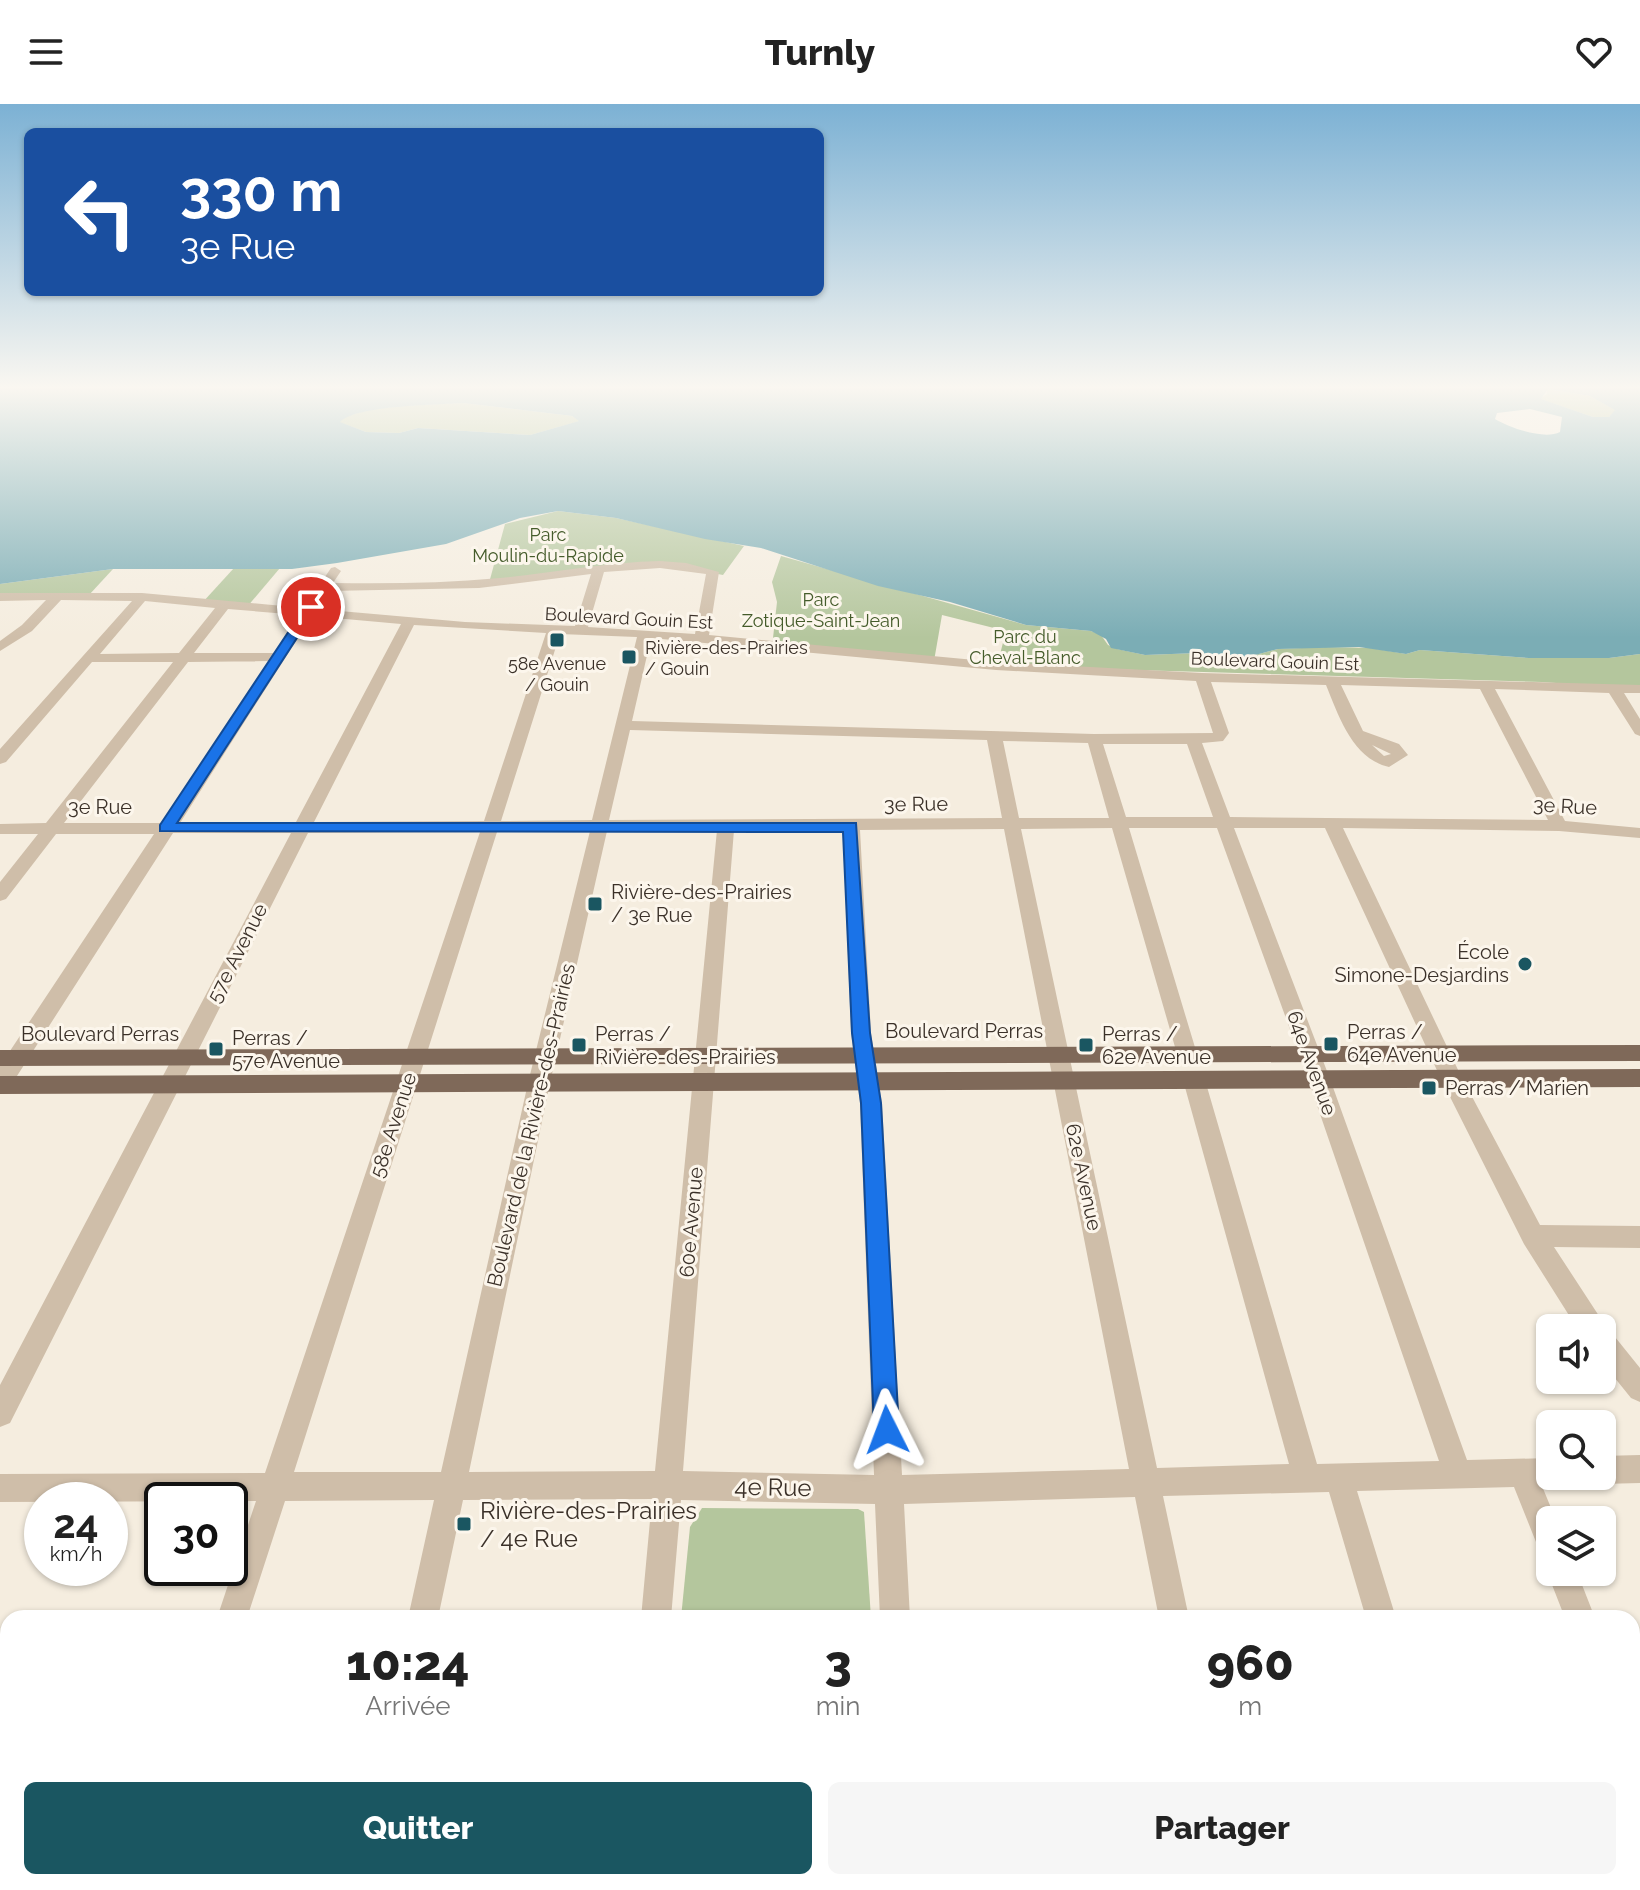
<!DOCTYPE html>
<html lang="fr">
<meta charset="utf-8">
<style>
:root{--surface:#fff;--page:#f6f6f6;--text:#222;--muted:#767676;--accent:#1a5661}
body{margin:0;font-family:Raleway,sans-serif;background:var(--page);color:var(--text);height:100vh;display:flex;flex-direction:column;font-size:30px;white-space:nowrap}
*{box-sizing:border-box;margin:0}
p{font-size:26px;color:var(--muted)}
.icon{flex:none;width:44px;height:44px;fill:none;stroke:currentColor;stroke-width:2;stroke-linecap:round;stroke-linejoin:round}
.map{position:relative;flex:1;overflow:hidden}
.panel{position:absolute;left:0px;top:1506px;width:1640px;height:280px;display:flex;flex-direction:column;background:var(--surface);border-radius:24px 24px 0 0;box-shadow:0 2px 6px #0004}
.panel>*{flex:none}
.hud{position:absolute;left:24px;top:24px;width:800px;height:168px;border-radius:12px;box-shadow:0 2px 6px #0004;background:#1a4fa0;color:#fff;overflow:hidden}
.buttons{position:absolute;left:1536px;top:1210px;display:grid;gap:16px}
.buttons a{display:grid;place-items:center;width:80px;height:80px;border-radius:12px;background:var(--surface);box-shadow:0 2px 6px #0004;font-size:40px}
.speed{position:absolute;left:24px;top:1378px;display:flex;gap:16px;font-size:40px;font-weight:700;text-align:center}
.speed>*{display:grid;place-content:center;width:104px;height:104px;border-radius:50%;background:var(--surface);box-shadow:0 2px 6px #0004;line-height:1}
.speed small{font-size:20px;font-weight:400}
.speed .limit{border:4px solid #111;border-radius:12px;background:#fff;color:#111}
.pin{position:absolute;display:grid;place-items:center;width:68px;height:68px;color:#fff;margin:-34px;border:4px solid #fff;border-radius:50%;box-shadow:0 2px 8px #0007}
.me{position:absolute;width:88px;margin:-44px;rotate:357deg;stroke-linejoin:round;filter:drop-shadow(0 0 6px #0008)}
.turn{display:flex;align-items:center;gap:28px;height:168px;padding:0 24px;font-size:36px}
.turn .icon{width:104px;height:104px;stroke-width:2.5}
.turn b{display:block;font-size:56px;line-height:68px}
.eta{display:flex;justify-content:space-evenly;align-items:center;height:136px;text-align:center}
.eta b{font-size:48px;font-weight:800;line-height:56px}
.primary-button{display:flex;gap:16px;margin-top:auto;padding:16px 24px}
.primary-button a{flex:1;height:92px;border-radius:12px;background:var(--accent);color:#fff;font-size:32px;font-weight:800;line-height:92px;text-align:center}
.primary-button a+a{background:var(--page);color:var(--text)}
header{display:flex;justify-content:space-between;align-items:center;height:104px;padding:0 24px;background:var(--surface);font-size:36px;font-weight:800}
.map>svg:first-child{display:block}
.green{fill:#b4c69d}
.water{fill:#7badb5;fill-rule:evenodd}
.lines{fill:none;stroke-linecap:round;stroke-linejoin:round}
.minor{fill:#cfbea9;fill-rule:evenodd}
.major{fill:#7f6959;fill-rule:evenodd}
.route{fill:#1a73e8;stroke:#114b97;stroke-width:2}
.poi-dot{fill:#1a5661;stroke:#fcf6ec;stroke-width:3}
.labels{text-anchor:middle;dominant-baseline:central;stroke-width:6;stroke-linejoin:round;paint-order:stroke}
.far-park-label{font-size:18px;fill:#455c2b;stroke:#fcf6ec}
.far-street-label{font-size:18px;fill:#3b3129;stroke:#fcf6ec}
.far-poi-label{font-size:18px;fill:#3b3129;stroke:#fcf6ec;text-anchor:start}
.street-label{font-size:20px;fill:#3b3129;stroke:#fcf6ec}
.poi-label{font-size:20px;fill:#3b3129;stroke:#fcf6ec;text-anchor:start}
.near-street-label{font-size:24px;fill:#3b3129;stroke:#fcf6ec}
.near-poi-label{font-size:24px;fill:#3b3129;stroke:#fcf6ec;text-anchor:start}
</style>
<header><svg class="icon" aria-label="menu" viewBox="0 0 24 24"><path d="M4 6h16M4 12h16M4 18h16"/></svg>Turnly<svg class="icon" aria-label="heart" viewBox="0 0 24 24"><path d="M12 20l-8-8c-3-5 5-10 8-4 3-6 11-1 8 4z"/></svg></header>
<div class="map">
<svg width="1640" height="1786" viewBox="0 0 1640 1786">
<rect width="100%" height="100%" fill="#f5eddf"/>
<g class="green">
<path d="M1547 285 1590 292 1616 306 1609 313H1593L1540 295 1547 290Z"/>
<path d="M463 299 572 312 580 317 530 331 418 324 399 329 366 328 339 318C357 300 436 301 463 299Z"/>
<path d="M558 407 616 414 744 442 723 471 666 460 489 479 505 420Z"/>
<path d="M781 452 1026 521 1091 527 1101 531 1108 541 1117 545 1145 551 1198 549 1244 554 1278 545 1326 543 1371 544 1406 550 1420 546 1529 554H1609L1640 550V585L1542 578 997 562 1006 527 942 511 934 557 772 543 777 498 772 478Z"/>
<path d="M234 464H280L247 503 202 499Z"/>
<path d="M113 465 89 491 0 493V480Z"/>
<path d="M702 1404 858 1405 864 1408 871 1514H681L690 1423Z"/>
</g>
<path class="water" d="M0 284H1640V550L1609 554H1529L1420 546 1406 550 1359 543 1278 545 1244 554 1198 549 1145 551 1111 544 1106 535 1091 527 1026 521 950 498 878 482 761 444 705 435 616 414 558 407 520 414 446 440 337 459 292 465H113L0 480ZM1548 285 1590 292 1615 306 1609 313H1593L1541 295ZM463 299 572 312 579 317 530 331 418 324 399 329 366 328 340 318C356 301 438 301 463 299ZM1530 305 1562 313 1560 328C1544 336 1510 324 1495 315L1497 309Z"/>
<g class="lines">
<g class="minor">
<path d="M660 457 686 459 719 468 709 531 996 558 1202 569 1640 581V589H1624L1640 615V632L1635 630 1609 589 1495 585 1565 717 1640 724V734L1559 727 1343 724 1460 970 1540 1121 1640 1122V1144L1554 1143 1601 1215 1604 1225 1611 1228 1640 1264V1298L1631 1294 1602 1258V1224H1577L1524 1140 1441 975 1325 724H1234L1330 975 1467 1356 1550 1354V1372H1562L1560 1378 1542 1382 1556 1416H1550V1453L1540 1448 1514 1383 1357 1387 1396 1514H1366L1329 1388 1163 1392 1189 1514H1159L1135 1393 904 1400 910 1514H880L875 1400 681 1396 671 1514H641L652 1395 463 1396 438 1514H408L434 1396 285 1397 247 1514H217L256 1397 0 1398V1370L265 1369 480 728 308 729 10 1319 0 1323V1281L291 729H173L8 986 0 989V962L154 730H56L6 795 0 797V778L38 730H0V720L46 719 173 558H92L6 658 0 660V645L132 497 61 496 32 527 0 547V537L22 521 46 496 0 497V489H142L304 504 331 464 335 463 341 467 333 479C389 480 445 479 500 474 554 469 606 458 660 457ZM660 464 706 470 695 530 588 523 604 468ZM591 470 575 522 465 518 317 505 329 487 479 484ZM145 497 215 504 179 549 100 550ZM228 505 299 511 274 549H194ZM312 512 401 520 296 718 180 719ZM414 521 546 529 484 717 314 718ZM560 530 637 533 592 716 501 717ZM651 534 996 566 1196 577 1213 629 1094 630 632 617ZM269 557 162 719H64L188 558ZM1211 578 1326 581C1339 613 1353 655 1389 663L1408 651 1399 640 1363 627 1341 581 1480 585 1548 716 1230 713 1202 639 1223 637 1229 629ZM630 626 987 636 1002 714 609 716ZM1003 637 1088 639 1109 714H1019ZM1103 640H1187L1213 713H1126ZM1372 641 1391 650 1384 652ZM1112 724 1177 950 1180 956H1194L1197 950 1129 724H1217L1308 975 1439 1357 1317 1360 1205 976 1202 970 1194 967 1186 970 1183 976 1289 1360 1157 1364 1021 725ZM1004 725 1129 1365 902 1371 882 999 871 929 860 726ZM717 726 655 1367 469 1368 550 979 607 727ZM734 726H843L851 929 860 999 874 1371 683 1367ZM590 727 528 979 441 1368H294L497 728Z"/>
<path d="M1640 1351V1379L1602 1380 1592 1376 1590 1372H1602V1352Z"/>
<path d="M1550 1461V1468H1577L1595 1514H1565L1547 1468Z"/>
<path d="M1632 1629 1640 1632V1682L1632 1678Z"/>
<path d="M127 1778H163L161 1786H125Z"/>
<path d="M346 1778H382L380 1786H344Z"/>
<path d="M614 1778H650L649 1786H613Z"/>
<path d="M889 1778H925L926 1786H890Z"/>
<path d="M1210 1778H1246L1248 1786H1212Z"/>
<path d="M1442 1778H1478L1481 1786H1445Z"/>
</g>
<g class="major">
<path d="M1640 941V957L0 962V946Z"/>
<path d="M1640 965V983L0 990V972Z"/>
</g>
</g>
<linearGradient id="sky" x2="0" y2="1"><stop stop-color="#7cb1d4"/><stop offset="0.53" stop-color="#faf7f1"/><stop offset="1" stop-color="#faf7f1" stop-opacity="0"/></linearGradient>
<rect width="1640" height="534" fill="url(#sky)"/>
<path class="route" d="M311 499 317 503 177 719H856L870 929 881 999 899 1326 895 1335 887 1339 878 1335 874 1326 861 999 852 929 843 728 160 727V721L305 503Z"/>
<g class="poi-dot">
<rect x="549" y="528" width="16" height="16" rx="4"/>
<rect x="621" y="545" width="16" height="16" rx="4"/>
<rect x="587" y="792" width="16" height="16" rx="4"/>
<circle cx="1525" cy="860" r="8"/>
<rect x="1323" y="932" width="16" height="16" rx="4"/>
<rect x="571" y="933" width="16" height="16" rx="4"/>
<rect x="1078" y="933" width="16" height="16" rx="4"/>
<rect x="208" y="937" width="16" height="16" rx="4"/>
<rect x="1421" y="976" width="16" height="16" rx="4"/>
<rect x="456" y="1412" width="16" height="16" rx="4"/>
</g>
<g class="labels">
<g class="far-park-label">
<text x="548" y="430">Parc<tspan x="548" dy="21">Moulin-du-Rapide</tspan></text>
<text x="821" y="495">Parc<tspan x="821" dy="21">Zotique-Saint-Jean</tspan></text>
<text x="1025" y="532">Parc du<tspan x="1025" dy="21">Cheval-Blanc</tspan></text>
</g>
<g class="far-street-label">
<text transform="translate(629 514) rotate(3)">Boulevard Gouin Est</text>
<text transform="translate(1275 557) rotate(2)">Boulevard Gouin Est</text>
</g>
<g class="far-poi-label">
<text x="645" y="543">Rivière-des-Prairies<tspan x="645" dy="21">/ Gouin</tspan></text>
<text x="557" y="559" text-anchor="middle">58e Avenue<tspan x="557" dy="21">/ Gouin</tspan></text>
</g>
<g class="street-label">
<text transform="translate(916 700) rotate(-1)">3e Rue</text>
<text transform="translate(1565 702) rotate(3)">3e Rue</text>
<text x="100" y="703">3e Rue</text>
<text transform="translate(237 849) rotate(-63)">57e Avenue</text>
<text x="964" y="927">Boulevard Perras</text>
<text x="100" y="930">Boulevard Perras</text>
<text transform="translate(1312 959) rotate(70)">64e Avenue</text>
<text transform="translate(393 1021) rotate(-72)">58e Avenue</text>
<text transform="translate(531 1021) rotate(-77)">Boulevard de la Rivière-des-Prairies</text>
<text transform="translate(1084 1073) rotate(78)">62e Avenue</text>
<text transform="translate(691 1118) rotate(-85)">60e Avenue</text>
</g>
<g class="poi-label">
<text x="611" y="788">Rivière-des-Prairies<tspan x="611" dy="23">/ 3e Rue</tspan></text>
<text x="1509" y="848" text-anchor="end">École<tspan x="1509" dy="23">Simone-Desjardins</tspan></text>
<text x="1347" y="928">Perras /<tspan x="1347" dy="23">64e Avenue</tspan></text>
<text x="595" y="930">Perras /<tspan x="595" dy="23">Rivière-des-Prairies</tspan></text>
<text x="1102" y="930">Perras /<tspan x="1102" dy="23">62e Avenue</tspan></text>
<text x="232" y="934">Perras /<tspan x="232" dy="23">57e Avenue</tspan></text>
<text x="1445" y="984">Perras / Marien</text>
</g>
<g class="near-street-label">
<text transform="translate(773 1383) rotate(1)">4e Rue</text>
</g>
<g class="near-poi-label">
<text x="480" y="1406">Rivière-des-Prairies<tspan x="480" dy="28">/ 4e Rue</tspan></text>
</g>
</g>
</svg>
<div class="buttons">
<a><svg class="icon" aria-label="sound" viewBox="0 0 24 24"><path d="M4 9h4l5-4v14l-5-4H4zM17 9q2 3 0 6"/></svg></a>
<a><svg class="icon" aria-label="search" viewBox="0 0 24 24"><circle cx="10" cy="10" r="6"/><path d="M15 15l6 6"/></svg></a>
<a><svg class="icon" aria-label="layers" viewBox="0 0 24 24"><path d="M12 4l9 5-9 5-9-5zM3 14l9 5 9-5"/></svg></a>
</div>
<div class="speed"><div>24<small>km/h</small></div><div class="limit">30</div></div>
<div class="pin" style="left:311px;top:503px;background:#d93025"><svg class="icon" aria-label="arrive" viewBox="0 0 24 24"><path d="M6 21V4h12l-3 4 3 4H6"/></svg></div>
<svg class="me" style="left:887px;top:1326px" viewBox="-20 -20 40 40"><path d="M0-17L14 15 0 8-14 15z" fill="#1a73e8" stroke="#fff" stroke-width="4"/></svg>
<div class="hud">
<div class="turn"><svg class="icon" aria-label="left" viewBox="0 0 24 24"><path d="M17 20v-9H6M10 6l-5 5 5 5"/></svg><div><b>330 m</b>3e Rue</div></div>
</div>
<section class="panel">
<div class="eta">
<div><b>10:24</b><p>Arrivée</p></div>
<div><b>3</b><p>min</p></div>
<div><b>960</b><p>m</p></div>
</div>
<div class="primary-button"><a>Quitter</a><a>Partager</a></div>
</section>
</div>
